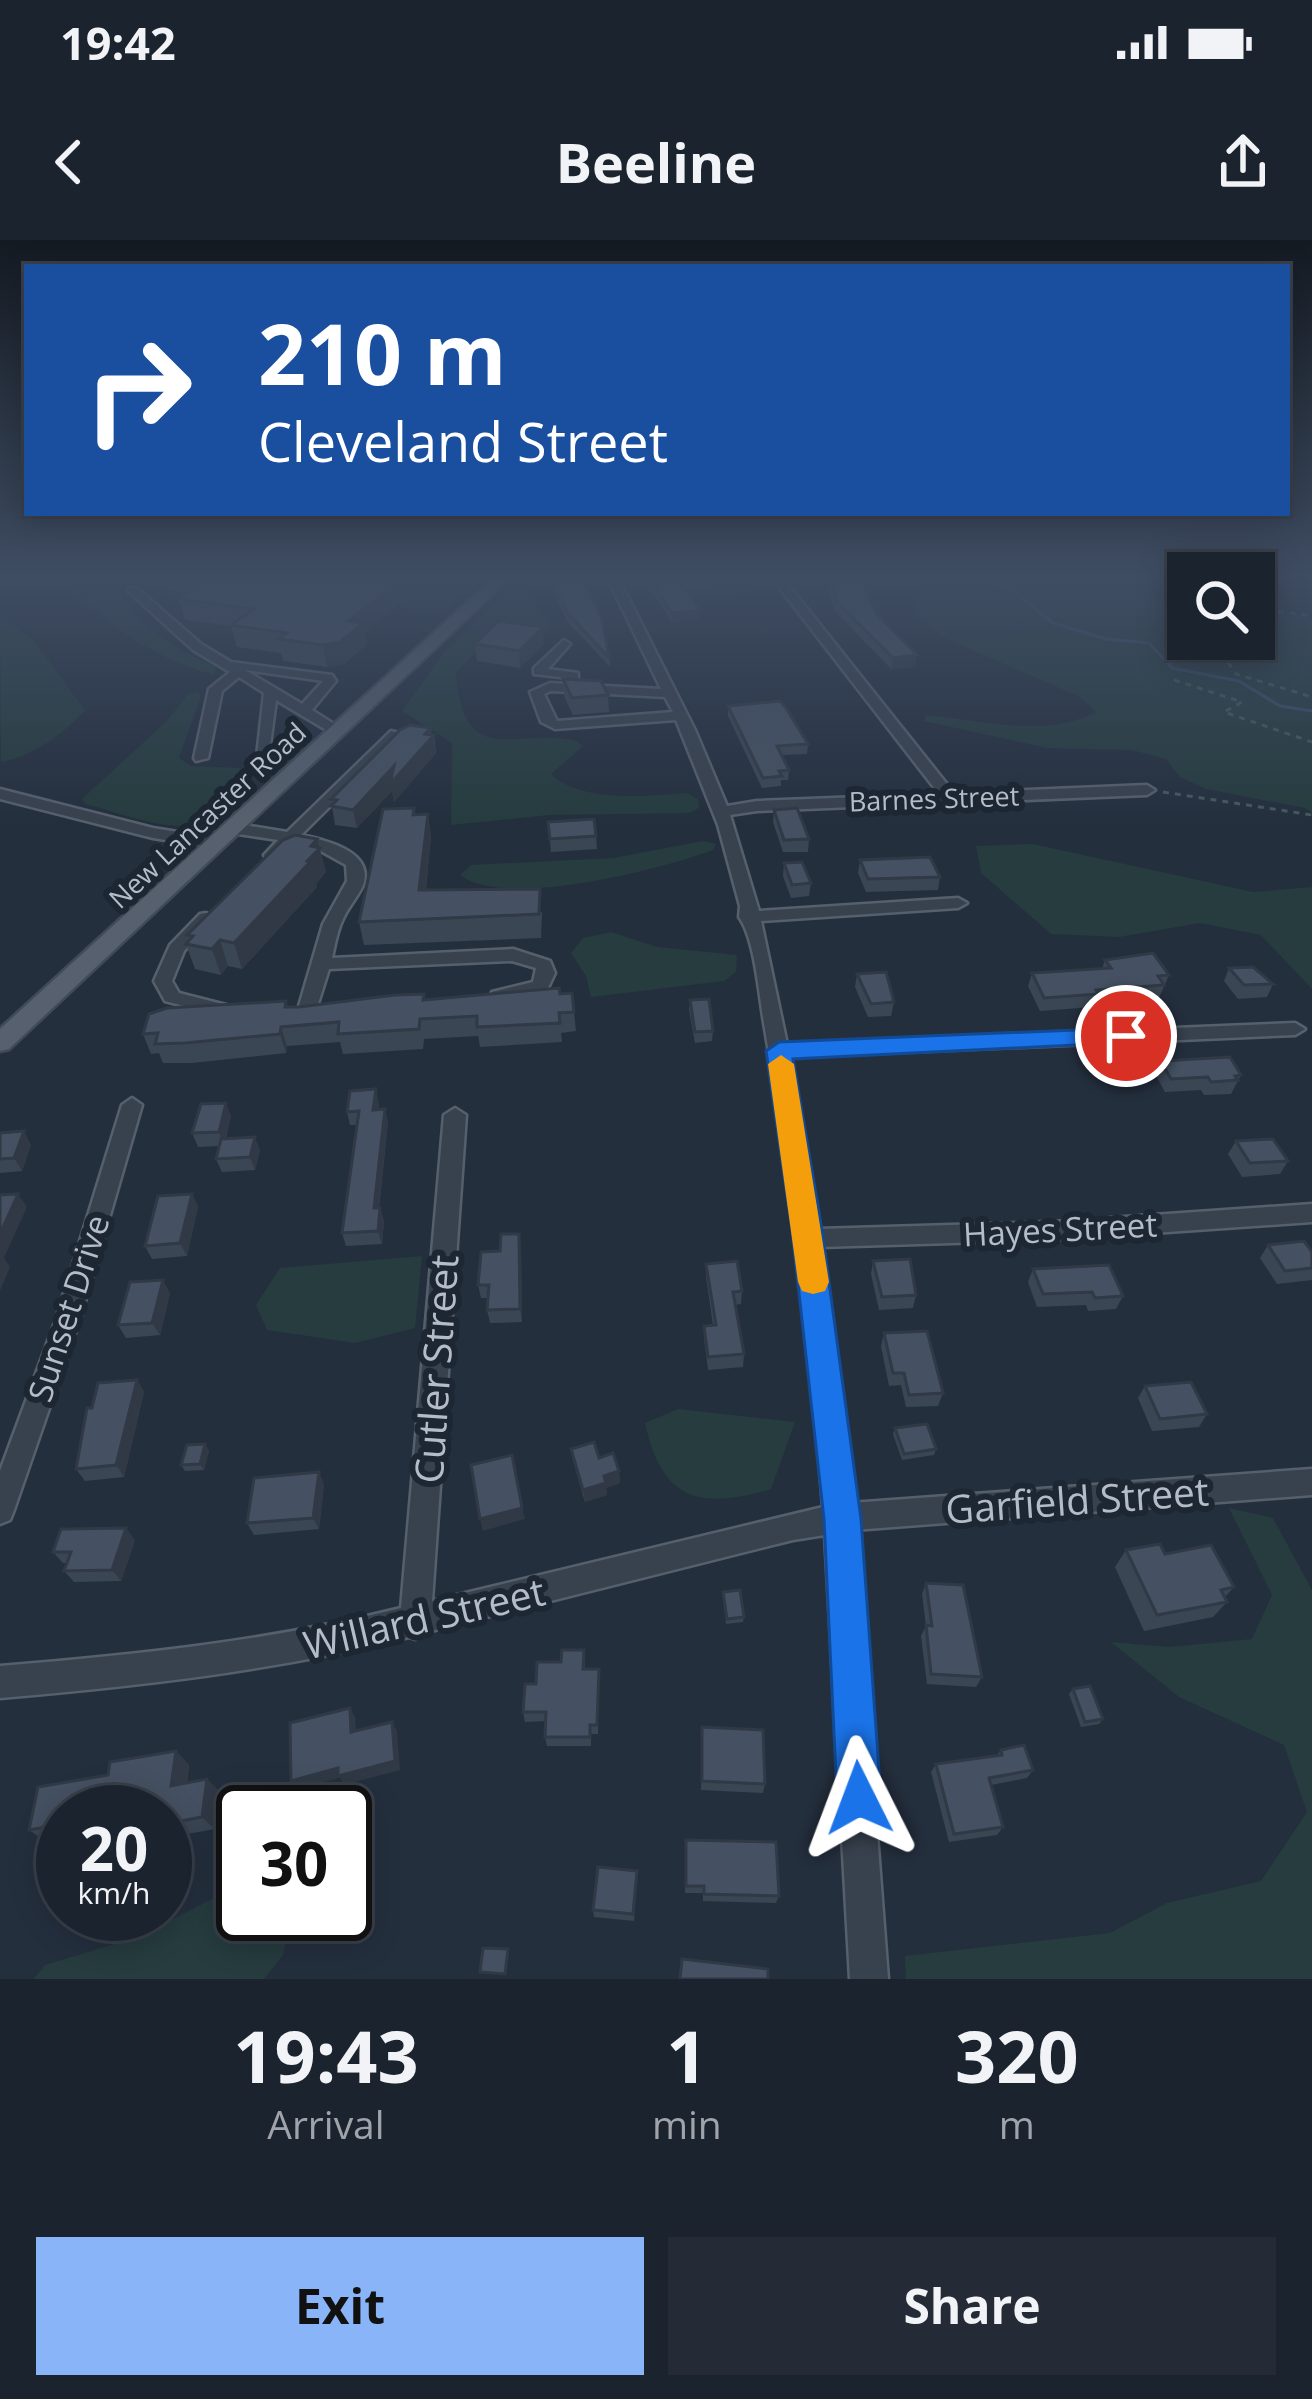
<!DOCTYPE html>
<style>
:root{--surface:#1b232e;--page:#242b36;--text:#f1f3f6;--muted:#a0a4aa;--line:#39404a;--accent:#8ab4f8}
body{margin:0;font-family:"Open Sans",sans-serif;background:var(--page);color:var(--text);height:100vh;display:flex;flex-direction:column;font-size:45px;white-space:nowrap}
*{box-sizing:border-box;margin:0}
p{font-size:39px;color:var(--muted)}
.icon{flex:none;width:66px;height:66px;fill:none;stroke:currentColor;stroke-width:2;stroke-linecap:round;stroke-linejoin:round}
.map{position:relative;height:1739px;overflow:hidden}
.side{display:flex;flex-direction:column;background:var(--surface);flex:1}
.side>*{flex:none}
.banner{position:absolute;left:24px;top:24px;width:1266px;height:252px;border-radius:0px;box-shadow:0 6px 30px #0003,0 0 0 3px var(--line);background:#1a4fa0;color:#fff;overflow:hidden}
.fabs{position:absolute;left:1167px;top:312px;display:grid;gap:24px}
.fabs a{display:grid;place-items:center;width:108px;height:108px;border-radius:0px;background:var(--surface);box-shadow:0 6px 30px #0003,0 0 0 3px var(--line);font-size:60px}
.speed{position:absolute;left:36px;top:1545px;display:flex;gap:24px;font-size:60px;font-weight:700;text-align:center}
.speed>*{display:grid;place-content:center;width:156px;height:156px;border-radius:50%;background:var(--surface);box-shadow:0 6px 30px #0003,0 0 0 3px var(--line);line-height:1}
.speed small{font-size:30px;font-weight:400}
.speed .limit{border:6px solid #111;border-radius:18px;background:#fff;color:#111}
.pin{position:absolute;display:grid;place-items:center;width:102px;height:102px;color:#fff;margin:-51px;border:6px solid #fff;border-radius:50%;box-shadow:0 3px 12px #0007}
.me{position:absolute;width:132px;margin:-66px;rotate:357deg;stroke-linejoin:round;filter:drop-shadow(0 0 9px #0008)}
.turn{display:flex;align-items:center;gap:42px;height:252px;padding:0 36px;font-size:54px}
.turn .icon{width:156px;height:156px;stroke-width:2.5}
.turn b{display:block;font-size:84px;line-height:102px}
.eta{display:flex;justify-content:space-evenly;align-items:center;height:204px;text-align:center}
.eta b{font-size:72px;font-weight:700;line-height:84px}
.cta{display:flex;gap:24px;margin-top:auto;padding:24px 36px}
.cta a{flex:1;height:138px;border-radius:0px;background:var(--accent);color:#111;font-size:48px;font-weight:700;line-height:138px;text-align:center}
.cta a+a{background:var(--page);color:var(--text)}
.status{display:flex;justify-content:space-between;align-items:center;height:84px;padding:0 60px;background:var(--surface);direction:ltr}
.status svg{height:33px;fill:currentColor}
header{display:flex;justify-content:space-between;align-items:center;height:156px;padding:0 36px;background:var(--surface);font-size:54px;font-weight:700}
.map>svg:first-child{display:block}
.green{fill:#263c3f}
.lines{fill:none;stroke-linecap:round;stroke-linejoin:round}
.stream{stroke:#394c67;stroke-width:3}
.minor-casing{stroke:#565f6c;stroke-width:5}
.major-casing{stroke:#414a57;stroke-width:5}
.path{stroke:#44595c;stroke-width:3;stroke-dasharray:6 6;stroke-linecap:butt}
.minor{fill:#38414e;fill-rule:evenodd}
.major{fill:#56606e;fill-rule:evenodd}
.wall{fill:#3b4654}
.shaded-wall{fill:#303945}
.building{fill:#455162;stroke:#303945;stroke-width:3}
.route{fill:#1a73e8;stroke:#114b97;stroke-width:3}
.slow{fill:#f59e0b}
.labels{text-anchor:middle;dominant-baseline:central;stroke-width:12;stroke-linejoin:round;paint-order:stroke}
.far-street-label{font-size:27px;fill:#b4bcc9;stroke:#1d2633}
.street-label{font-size:33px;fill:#b4bcc9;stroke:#1d2633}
.near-street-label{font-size:39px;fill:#b4bcc9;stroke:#1d2633}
</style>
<div class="status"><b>19:42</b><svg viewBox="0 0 49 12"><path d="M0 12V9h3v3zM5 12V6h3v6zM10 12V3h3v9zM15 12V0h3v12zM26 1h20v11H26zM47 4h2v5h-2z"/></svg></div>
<header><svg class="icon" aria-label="back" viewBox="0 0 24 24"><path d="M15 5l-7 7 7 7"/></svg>Beeline<svg class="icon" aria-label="share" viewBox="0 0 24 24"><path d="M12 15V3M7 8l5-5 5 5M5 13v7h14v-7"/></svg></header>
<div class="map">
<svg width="1312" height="1739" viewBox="0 0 1312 1739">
<rect width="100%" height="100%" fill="#242f3e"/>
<g class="green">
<path d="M61 337H115C124 380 177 410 216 427L214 435C152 417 104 385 61 337Z"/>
<path d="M310 337H490L443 373H422Z"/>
<path d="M520 337H539L529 347V359L548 379 550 388C535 399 519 393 503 397 485 402 467 420 456 433 463 533 519 486 576 501L583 506 551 534C580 563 648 556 687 553L698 559 699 568 689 573 549 575 451 585 452 503 402 471 443 414Z"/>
<path d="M897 337H1188V399H1254V364L1312 378V573L1305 568 1206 549 1180 537 1166 519 1132 510 1048 508 924 481 926 475C981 480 1045 499 1096 472L1080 457 945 398 916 377 920 353Z"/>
<path d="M0 374 32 399 85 470C62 495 35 515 1 522Z"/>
<path d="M197 452 201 456 179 518 191 526 241 528 245 533C239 544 235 557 227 567 197 607 124 573 85 564L82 559 166 482 189 453Z"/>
<path d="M703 601 716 604 713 610C662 629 504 670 460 635L471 625 613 618Z"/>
<path d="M1033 604 1253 652 1312 647V749L1261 695 1200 683 1119 697 1051 694 981 633 976 606Z"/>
<path d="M611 692 657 707 737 715 736 732 724 741 591 757 586 736 571 713 583 698Z"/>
<path d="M422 1016 415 1088 355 1103 267 1090 256 1065 280 1028Z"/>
<path d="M678 1169 795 1182 771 1249C699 1270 662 1261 645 1183Z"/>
<path d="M1229 1268 1273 1278 1312 1350V1739H906L905 1716 1110 1693 1167 1663 1261 1641 1307 1572 1284 1505 1179 1457 1111 1402 1169 1407 1252 1399 1272 1355Z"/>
<path d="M243 1643V1674H292L283 1715 264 1739H34L45 1725 138 1697Z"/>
</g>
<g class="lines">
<path class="stream" d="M967 337 1010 348 1053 383 1106 399 1149 403 1172 428 1239 441 1280 466 1312 471"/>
<defs>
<g id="minor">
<path d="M607 337H618L695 490 727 566 757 561 939 554 771 337H782L954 553 1147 545 1155 550 1147 555 757 571 730 575 759 671 958 658 967 663 958 668 761 681 787 804 1295 783 1305 789 1295 795 789 817 818 989 1052 982 1312 964V982L1052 1000 820 1007 851 1263 1312 1229V1255L854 1290 888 1739H850L825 1295 793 1300 427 1392 415 1399 409 1397C274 1431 138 1446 0 1458V1426C136 1415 269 1401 401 1368L444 875 455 868 466 875 432 1361 823 1267C811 1105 792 943 764 783 759 755 755 699 739 677L740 666 718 585 676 480 555 489 541 482 530 452 550 443 661 449ZM551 451 665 457 673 472 557 481 544 454Z"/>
<path d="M129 348H137L201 404 231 422 332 435 336 441 312 470 345 491 333 494 276 460 269 513 257 516 264 453 239 437 222 451 208 518 196 521 194 518 209 449 230 432 193 410 129 352ZM245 430 323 441 302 464Z"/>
<path d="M564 400 570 404 548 429 578 433V439L534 434V428Z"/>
<path d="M391 491 403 494 301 595C324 600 375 611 363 645 358 657 348 667 343 679 337 691 335 705 332 718L513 709 550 721 555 733 547 750 499 762 492 760 490 756 492 752 533 742 536 728 512 721 329 729 316 770H302L299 766 323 684 347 641 346 625 319 610 293 603 278 618H266L264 615 278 600 232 593 224 588 232 583 287 592Z"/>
<path d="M0 549 153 588 215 598 223 603 215 608 153 598 0 559Z"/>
<path d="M206 673 215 678 184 711 172 741 179 753 230 766 233 770 223 776 165 761 154 741 170 705 200 674Z"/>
<path d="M132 858 142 865 79 1082 14 1270 10 1280 0 1284V1231L55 1082 122 865Z"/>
</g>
<path id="major" d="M495 337H511L9 809 0 811V789Z"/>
</defs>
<use href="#minor" class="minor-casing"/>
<use href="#major" class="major-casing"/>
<g class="path">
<path d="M1188 366 1179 377 1181 387 1188 389"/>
<path d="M1254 368 1312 376"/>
<path d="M1201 399 1189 406 1204 414 1222 413 1236 434 1312 457"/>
<path d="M1174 440 1242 462 1224 472 1312 502"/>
<path d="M1163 552 1312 575"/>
</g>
<use href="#minor" class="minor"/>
<use href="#major" class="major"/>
</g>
<g class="wall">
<path d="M137 337H347L396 367 365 392 367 405 344 424 327 427 283 421 281 413 237 407 231 386 185 380 179 359 188 353 139 344Z"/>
<path d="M550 337H581L609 418 610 427 567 381 550 343Z"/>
<path d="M642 337H754L756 350 692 358 700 371V379L672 382Z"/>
<path d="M827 337H860L875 372 915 427 891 429 836 372 826 346Z"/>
<path d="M475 404H544L520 428 477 421Z"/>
<path d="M563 439 608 455 609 472 573 475 564 456Z"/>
<path d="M728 466 808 504 807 514 782 515 789 530 788 540H781V546L762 548 728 476Z"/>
<path d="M432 495H434L436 513 394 562 392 551 357 588 335 585 331 559Z"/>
<path d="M414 568 415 575 428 574 431 597 426 650 542 672 541 698 364 705 359 682Z"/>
<path d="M774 570 809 599 808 612H783L773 582Z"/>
<path d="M548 582 596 596 597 609 551 612Z"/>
<path d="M317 599 326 632 316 644 317 647 242 729 228 726 221 735 195 729 186 704 189 701 187 695Z"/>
<path d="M860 620 940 637 938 650 866 652 858 633Z"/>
<path d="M784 623 811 643 809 656 791 658 783 636Z"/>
<path d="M1105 720 1169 735 1159 758 1095 763 1094 767 1040 771 1028 746 1032 733 1102 729Z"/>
<path d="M1229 728 1273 744 1267 757 1238 759 1224 741Z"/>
<path d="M857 734 894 762 891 776 868 777 855 747Z"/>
<path d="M560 754 574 772 576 791 561 793 562 802 480 807 478 796 424 799 423 809 343 814 340 802 287 806 286 813 192 823H163L159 813 151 814 143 794 286 761 288 767Z"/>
<path d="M690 760 713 791 712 801 695 803 689 770Z"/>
<path d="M1161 821 1241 835 1231 854 1204 855 1201 850 1165 852 1155 834Z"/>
<path d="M379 863 378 869 388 882 379 968H380L384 981 382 1004 346 1006 342 993 357 885H350L347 872Z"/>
<path d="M231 876 226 898 260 910 255 930 222 932 216 919 220 906 198 907 192 893Z"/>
<path d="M0 893 31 905 22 931 0 933Z"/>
<path d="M1236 901 1288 921 1280 934 1242 937 1228 914Z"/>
<path d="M192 954 198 967 187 1016 152 1019 145 1006Z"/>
<path d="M1268 1005 1312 1012V1040L1277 1044 1260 1018Z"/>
<path d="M521 1007 522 1082 490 1083 487 1070 488 1058H481L478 1045 500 1011Z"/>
<path d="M873 1021 916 1055 913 1068 879 1070 871 1034Z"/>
<path d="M706 1024 742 1051 741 1064 735 1065 744 1114 743 1127 708 1130 704 1099V1086L713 1085 706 1037Z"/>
<path d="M1033 1029 1123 1056 1116 1069 1088 1071 1086 1065 1037 1067 1028 1042Z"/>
<path d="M170 1053 160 1095 126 1098 118 1085Z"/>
<path d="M884 1093 943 1153 938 1166 906 1167 901 1145 889 1146 881 1106Z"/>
<path d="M137 1140 144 1152 124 1237 85 1241 76 1229 92 1168Z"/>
<path d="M1145 1146 1207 1174 1199 1187 1152 1191 1138 1158Z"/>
<path d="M895 1188 936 1209 934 1215 902 1220 893 1194Z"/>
<path d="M571 1209 599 1218 619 1231 620 1243 606 1248 607 1255 585 1262 573 1221Z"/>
<path d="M209 1210 204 1230 185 1231 181 1225Z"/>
<path d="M324 1244 319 1289 254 1295 247 1283Z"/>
<path d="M135 1300 121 1341 74 1342 64 1331 67 1323H63L53 1312Z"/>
<path d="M1126 1310 1165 1314 1234 1347 1225 1357 1227 1362 1213 1377 1144 1391 1115 1327Z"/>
<path d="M926 1343 982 1437 976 1447 927 1444 921 1396 926 1386 922 1354Z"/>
<path d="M723 1352 744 1377 743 1382 726 1384Z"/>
<path d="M585 1420V1429H599L598 1494H591V1506H547L545 1497 546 1481 525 1482 523 1472 536 1444 561 1422Z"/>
<path d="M1073 1449 1103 1479 1099 1484 1081 1487 1069 1454Z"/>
<path d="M702 1496 765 1544 763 1553 701 1550Z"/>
<path d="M1001 1510 1033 1530 1027 1538 991 1545 1003 1587 997 1595 949 1602 931 1532 936 1524 996 1516Z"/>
<path d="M176 1511 189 1525 187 1543 207 1539 220 1552 215 1589 165 1598V1572H63V1599L47 1602 29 1590 38 1547 108 1535 110 1522Z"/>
<path d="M686 1600 779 1656 776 1663 703 1661V1653H685Z"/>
<path d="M637 1638 634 1681 594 1677 593 1670Z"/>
</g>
<g class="shaded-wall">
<path d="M756 341V350L687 358V350Z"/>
<path d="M393 346 396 367 365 392 367 405 344 424 327 427 323 405 348 381Z"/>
<path d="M700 371V379L672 382V373Z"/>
<path d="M543 387 544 404 520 428 519 411Z"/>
<path d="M917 415 915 427 891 429 893 418Z"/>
<path d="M431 488 436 513 394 562 392 551 357 588 353 570Z"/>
<path d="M428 574 431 597 423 673 419 650Z"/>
<path d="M317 599 326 632 316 644 317 647 242 729 234 703Z"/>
<path d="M220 700 228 726 221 735 212 709Z"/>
<path d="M281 787 287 806 286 813 280 794Z"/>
<path d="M376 849 379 863 376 883 373 870Z"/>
<path d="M226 863 231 876 224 905 219 892Z"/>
<path d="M385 869 388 882 377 981 374 968Z"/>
<path d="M24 891 31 905 22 931 14 918Z"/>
<path d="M255 897 260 910 255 930 250 917Z"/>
<path d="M18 954 27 967 4 1018 10 1027 0 1051V994Z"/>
<path d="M192 954 198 967 187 1016 180 1003Z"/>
<path d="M380 968 384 981 382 1004 378 991Z"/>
<path d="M519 994 521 1007 522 1082 520 1069Z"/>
<path d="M163 1040 170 1053 160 1095 152 1083Z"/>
<path d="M137 1140 144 1152 124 1237 116 1225Z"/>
<path d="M205 1204 209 1210 204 1230 200 1224Z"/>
<path d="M619 1231 620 1243 606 1248 607 1255 585 1262 583 1250 604 1236Z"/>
<path d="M319 1232 324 1244 319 1289 313 1278Z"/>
<path d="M522 1268 525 1279 483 1291 480 1279Z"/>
<path d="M126 1288 135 1300 121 1341 112 1330Z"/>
<path d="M350 1468 355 1477 357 1501 351 1492Z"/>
<path d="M392 1482 397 1491 400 1530 344 1545 340 1538 298 1549 291 1541Z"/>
<path d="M176 1511 189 1525 185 1558 171 1546Z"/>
<path d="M207 1539 220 1552 215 1589 202 1577Z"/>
</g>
<g class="building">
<path d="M212 337H347L393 346 348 381 363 383 340 402 323 405 278 399 287 393 231 385 254 369 179 359Z"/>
<path d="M551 337H581L602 379 609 418 567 372Z"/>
<path d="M648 337H754L756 341 687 350 700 371 672 373Z"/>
<path d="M828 337H860L875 372 917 415 893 418 837 362Z"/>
<path d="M499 381 543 387 519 411 475 404Z"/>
<path d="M563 439 601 441 608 455 572 458Z"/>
<path d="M780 461 786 468 808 504 777 506 789 530 779 531 782 536 763 538 728 466Z"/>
<path d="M410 485 431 488 425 494 434 495 390 544 394 526 353 570 331 566 337 560 331 559 400 490Z"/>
<path d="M414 568 413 575 428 574 419 650 540 649 539 674 359 682 383 569Z"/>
<path d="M797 568 809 599 784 600 774 570Z"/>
<path d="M594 579 596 596 550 599 548 582Z"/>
<path d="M295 595 317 599 311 606 320 608 307 621 310 622 234 703 220 700 212 709 186 704 193 696 187 695 283 600Z"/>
<path d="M930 617 940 637 868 639 860 620Z"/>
<path d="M802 622 811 643 792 645 784 623Z"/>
<path d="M1153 713 1169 735 1158 736 1164 745 1096 750 1098 754 1044 758 1032 733 1111 728 1105 720Z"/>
<path d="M1253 727 1273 744 1244 745 1229 728Z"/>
<path d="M886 732 894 762 871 764 857 734Z"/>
<path d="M559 748 560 754 572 753 574 772 559 773 560 783 477 787V776L420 779 419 789 338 794 339 782 281 787 280 794 185 803 155 804 158 793 143 794 149 774 167 768 286 761 285 767H299L395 755 424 754 423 760Z"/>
<path d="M709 759 713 791 695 792 690 760Z"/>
<path d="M1230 817 1241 835 1235 836 1238 840 1211 842 1208 837 1171 839 1161 821Z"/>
<path d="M376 849 373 870 385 869 374 968H380L378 991 342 993 359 871 347 872 350 851Z"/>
<path d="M226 863 219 892 192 893 201 864Z"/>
<path d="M24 891 14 918 0 919V893Z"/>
<path d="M255 897 250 917 216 919 221 899Z"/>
<path d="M1273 899 1288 921 1250 923 1236 901Z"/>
<path d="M18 954 0 994V955Z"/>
<path d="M192 954 180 1003 145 1006 158 956Z"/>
<path d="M501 994H519L520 1069 487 1070 489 1045H478L481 1012 500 1011Z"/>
<path d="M1304 1001 1312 1012V1028L1285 1031 1268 1005Z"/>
<path d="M910 1019 916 1055 882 1057 873 1021Z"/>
<path d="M737 1021 742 1051 733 1052 744 1114 708 1117 704 1086 716 1085 706 1024Z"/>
<path d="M1109 1025 1123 1056 1095 1058 1092 1052 1043 1054 1033 1029Z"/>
<path d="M163 1040 152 1083 118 1085 130 1042Z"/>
<path d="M927 1091 943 1153 909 1155 904 1133H893L884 1093Z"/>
<path d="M137 1140 116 1225 76 1229 87 1168H92L98 1143Z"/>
<path d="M1191 1142 1207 1174 1160 1179 1145 1146Z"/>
<path d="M927 1184 936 1209 904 1214 895 1188Z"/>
<path d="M594 1202 599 1218 613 1213 619 1231 604 1236 606 1243 583 1250 571 1209Z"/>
<path d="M205 1204 200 1224 181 1225 187 1205Z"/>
<path d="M512 1215 522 1268 480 1279 471 1225Z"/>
<path d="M319 1232 313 1278 247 1283 254 1238Z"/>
<path d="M126 1288 112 1330 64 1331 71 1312H53L61 1289Z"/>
<path d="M1160 1304 1165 1314 1211 1305 1234 1347 1221 1350 1227 1362 1157 1375 1126 1310Z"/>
<path d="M926 1343 963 1345 982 1437 931 1434 926 1385 932 1386Z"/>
<path d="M740 1350 744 1377 727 1379 723 1352Z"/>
<path d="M562 1410H584L583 1429H599L597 1485H590V1497H545L546 1472H523L525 1444H536L537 1422H561Z"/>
<path d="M1090 1446 1103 1479 1085 1482 1073 1449Z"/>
<path d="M350 1468 351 1492 392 1482 395 1521 338 1536V1528L291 1541 290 1483Z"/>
<path d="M702 1487 763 1490 765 1544 702 1541Z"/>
<path d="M1024 1505 1033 1530 989 1538 1003 1587 954 1594 936 1524 1002 1515 1001 1510Z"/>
<path d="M176 1511 171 1546 207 1539 202 1577 165 1584V1572H63V1584L29 1590 38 1547 108 1535 110 1522Z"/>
<path d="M686 1600 776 1602 779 1656 704 1654V1646H686Z"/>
<path d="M598 1627 637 1631 633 1674 593 1670Z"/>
<path d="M483 1708 508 1709 505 1734 480 1732Z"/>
<path d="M682 1719 768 1729V1739H680Z"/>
</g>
<linearGradient id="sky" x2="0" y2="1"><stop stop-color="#141a22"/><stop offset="0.58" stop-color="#3f4d63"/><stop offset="1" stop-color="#3f4d63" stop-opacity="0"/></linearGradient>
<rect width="1312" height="581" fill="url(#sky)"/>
<path class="route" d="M1126 788 1139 796 1135 802 793 819 822 990 861 1279 881 1558 874 1574 859 1580 843 1574 837 1558 824 1279 792 990 766 811 779 802Z"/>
<path class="slow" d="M781 815 794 824 829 1042 825 1051 813 1054 802 1051 798 1042 768 824Z"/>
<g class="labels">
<g class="far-street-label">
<text transform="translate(934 558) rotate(-2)">Barnes Street</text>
<text transform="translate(207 575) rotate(-43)">New Lancaster Road</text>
</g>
<g class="street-label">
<text transform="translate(1060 989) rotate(-3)">Hayes Street</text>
<text transform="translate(68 1068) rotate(-72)">Sunset Drive</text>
</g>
<g class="near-street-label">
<text transform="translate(435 1129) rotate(-86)">Cutler Street</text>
<text transform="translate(1077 1259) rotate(-4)">Garfield Street</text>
<text transform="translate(424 1377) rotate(-13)">Willard Street</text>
</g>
</g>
</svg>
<div class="fabs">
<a><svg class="icon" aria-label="search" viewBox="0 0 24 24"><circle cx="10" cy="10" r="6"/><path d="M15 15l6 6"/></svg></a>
</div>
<div class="speed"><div>20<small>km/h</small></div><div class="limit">30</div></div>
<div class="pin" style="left:1126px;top:796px;background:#d93025"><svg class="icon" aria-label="arrive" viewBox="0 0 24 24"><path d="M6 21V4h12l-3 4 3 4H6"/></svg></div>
<svg class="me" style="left:859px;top:1558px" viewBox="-20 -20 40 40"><path d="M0-17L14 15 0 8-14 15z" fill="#1a73e8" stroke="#fff" stroke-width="4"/></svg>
<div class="banner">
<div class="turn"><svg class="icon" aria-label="right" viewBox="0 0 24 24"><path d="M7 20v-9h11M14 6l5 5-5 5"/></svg><div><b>210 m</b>Cleveland Street</div></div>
</div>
</div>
<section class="side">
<div class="eta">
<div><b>19:43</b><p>Arrival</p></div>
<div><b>1</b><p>min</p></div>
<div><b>320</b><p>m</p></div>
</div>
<div class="cta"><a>Exit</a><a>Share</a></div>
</section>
